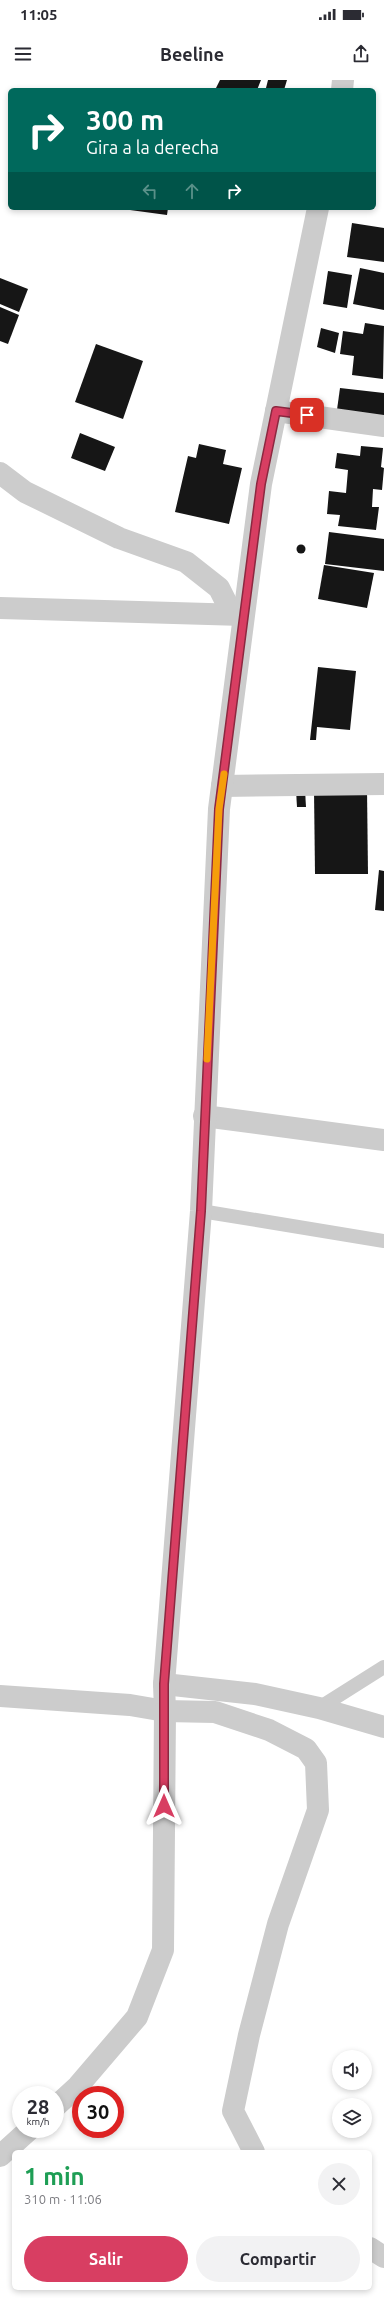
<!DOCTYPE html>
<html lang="es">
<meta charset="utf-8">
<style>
:root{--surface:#fff;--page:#f2f2f3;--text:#2b2b33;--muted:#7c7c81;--accent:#d83e62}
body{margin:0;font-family:Ubuntu,sans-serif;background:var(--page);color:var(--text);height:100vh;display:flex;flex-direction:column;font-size:15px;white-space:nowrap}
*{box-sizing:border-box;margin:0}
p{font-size:13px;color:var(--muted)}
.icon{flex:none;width:22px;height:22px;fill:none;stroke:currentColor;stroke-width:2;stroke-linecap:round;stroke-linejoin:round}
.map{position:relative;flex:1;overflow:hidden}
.sheet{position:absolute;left:12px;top:2070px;width:360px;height:140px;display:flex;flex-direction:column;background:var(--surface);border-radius:6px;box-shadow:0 2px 6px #0003}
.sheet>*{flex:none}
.hud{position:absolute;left:8px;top:8px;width:368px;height:122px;border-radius:6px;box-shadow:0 2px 6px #0003;background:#00695c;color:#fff;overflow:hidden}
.buttons{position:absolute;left:332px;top:1970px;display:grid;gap:8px}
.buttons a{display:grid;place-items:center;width:40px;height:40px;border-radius:50%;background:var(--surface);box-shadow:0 2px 6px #0003;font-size:20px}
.speed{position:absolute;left:12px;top:2006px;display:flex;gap:8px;font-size:20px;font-weight:700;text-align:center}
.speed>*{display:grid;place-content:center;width:52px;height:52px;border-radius:50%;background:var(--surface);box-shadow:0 2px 6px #0003;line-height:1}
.speed small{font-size:10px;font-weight:400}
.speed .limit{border:6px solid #d22;background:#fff;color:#111}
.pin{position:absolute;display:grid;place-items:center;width:34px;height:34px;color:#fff;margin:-17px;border-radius:8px;box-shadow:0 2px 6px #0006}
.me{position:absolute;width:44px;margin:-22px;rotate:0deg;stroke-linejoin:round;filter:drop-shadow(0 0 3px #0008)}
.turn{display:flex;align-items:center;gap:14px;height:84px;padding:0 12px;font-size:18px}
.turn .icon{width:52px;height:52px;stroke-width:2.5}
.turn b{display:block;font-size:28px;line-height:34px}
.lanes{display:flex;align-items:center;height:38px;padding:0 12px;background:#0003;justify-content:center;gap:20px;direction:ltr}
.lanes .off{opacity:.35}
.round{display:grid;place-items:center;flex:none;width:42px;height:42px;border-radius:21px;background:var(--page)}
.head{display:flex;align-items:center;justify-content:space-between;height:68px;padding:0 12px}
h1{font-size:24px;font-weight:700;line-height:30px;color:#1e9e55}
.cta{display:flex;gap:8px;margin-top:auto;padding:8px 12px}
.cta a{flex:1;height:46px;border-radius:24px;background:var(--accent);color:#fff;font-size:16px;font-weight:700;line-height:46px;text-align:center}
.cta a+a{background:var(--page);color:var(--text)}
.status{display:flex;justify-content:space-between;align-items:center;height:28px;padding:0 20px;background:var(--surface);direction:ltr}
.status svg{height:11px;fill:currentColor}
header{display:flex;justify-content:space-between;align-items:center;height:52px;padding:0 12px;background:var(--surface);font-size:18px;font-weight:700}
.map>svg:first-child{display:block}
.building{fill:#161616}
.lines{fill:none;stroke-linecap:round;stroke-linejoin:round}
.lane{stroke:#ccc;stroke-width:14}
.street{stroke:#ccc;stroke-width:22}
.route-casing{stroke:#8c2840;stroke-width:10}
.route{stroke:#d83e62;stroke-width:7}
.slow{stroke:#f59e0b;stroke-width:7}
</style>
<div class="status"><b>11:05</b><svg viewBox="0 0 49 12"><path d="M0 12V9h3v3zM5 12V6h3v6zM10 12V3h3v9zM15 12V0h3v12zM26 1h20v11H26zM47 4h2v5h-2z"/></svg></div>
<header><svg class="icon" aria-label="menu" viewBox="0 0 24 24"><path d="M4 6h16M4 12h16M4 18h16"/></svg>Beeline<svg class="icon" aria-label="share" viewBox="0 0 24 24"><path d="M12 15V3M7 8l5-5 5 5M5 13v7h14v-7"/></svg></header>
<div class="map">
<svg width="384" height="2222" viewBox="0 0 384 2222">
<rect width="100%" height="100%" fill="#fff"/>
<g class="building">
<path d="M220 0H261L257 10H215Z"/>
<path d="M268 0H287L284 10 266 8Z"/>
<path d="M130 128H168L167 135 130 130Z"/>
<path d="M352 143 384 148V182L347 177Z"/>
<path d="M360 188 384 193V230L353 224Z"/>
<path d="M328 191 352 195 347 228 323 224Z"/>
<path d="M0 198 28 209 19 232 0 224Z"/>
<path d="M0 227 19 235 8 264 0 261Z"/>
<path d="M365 243 384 246 383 299 352 295 354 276 340 274 343 251 363 254Z"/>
<path d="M321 248 339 253 335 273 317 267Z"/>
<path d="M96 264 143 281 123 339 75 322Z"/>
<path d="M340 308 384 313V343L336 337Z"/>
<path d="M80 353 115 367 105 391 71 378Z"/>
<path d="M199 364 226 370 223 384 242 388 229 444 175 432 188 376 196 378Z"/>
<path d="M361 366 383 368 381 387 384 388 382 410 373 409 372 427H379L376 450 338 446 340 435 327 434 329 411 346 413 348 390 335 388 337 373 360 376Z"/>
<path d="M329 452 384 459V491L325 484Z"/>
<circle cx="301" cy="469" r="4.5"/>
<path d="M324 485 374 493 367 528 318 519Z"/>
<path d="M318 587 356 591 350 650 317 647 316 660H310Z"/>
<path d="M367 709 368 794H315L314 710Z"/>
<path d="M296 710H305L306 727H297Z"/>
<path d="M379 790 384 791V831L375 830Z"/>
</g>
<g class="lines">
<g class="lane">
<path d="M201 1131 384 1161"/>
<path d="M319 1628 384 1587"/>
</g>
<g class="street">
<path d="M342 10 343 0"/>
<path d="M276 331 384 346"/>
<path d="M0 393 25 412 119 458 186 482 219 508 232 534"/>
<path d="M0 528 243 535"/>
<path d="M222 706 384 704"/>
<path d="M204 1036 384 1060"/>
<path d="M164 1604 255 1614 319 1628 384 1647"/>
<path d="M0 1616 130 1625 165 1631 164 1604 201 1131 219 729 261 404 318 128"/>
<path d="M55 2027 78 2006 137 1937 163 1870 165 1631 215 1632 269 1650 306 1669 316 1683 318 1730 278 1844 249 1955 233 2031 254 2072"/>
<path d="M0 2076 30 2049"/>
<path d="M370 2168 384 2177"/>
</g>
</g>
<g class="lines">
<defs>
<path id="route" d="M164 1726V1604L201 1131 219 729 261 404 276 331 307 335"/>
</defs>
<use href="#route" class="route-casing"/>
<use href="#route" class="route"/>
<path class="slow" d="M207 979 219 729 224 694"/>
</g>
</svg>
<div class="buttons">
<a><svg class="icon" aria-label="sound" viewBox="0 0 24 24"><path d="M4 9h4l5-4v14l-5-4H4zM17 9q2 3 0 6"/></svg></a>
<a><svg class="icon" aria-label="layers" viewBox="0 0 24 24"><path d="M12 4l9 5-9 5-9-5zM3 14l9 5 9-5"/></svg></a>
</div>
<div class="speed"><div>28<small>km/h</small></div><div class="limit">30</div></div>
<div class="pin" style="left:307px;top:335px;background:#d93025"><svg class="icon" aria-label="arrive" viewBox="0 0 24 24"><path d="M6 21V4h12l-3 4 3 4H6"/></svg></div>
<svg class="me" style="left:164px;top:1726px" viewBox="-20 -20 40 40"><path d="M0-17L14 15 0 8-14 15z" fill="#d83e62" stroke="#fff" stroke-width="4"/></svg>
<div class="hud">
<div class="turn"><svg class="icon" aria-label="right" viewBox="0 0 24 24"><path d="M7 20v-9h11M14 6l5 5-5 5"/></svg><div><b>300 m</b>Gira a la derecha</div></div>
<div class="lanes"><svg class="icon off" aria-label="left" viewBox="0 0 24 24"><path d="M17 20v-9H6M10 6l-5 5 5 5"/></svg><svg class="icon off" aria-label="ahead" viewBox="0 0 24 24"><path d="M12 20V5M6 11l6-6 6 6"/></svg><svg class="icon" aria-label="right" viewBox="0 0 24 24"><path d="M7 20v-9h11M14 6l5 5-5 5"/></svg></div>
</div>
<section class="sheet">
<div class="head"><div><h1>1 min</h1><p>310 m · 11:06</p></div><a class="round"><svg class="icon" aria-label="close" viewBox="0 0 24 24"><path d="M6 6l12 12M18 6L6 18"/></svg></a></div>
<div class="cta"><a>Salir</a><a>Compartir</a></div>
</section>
</div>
